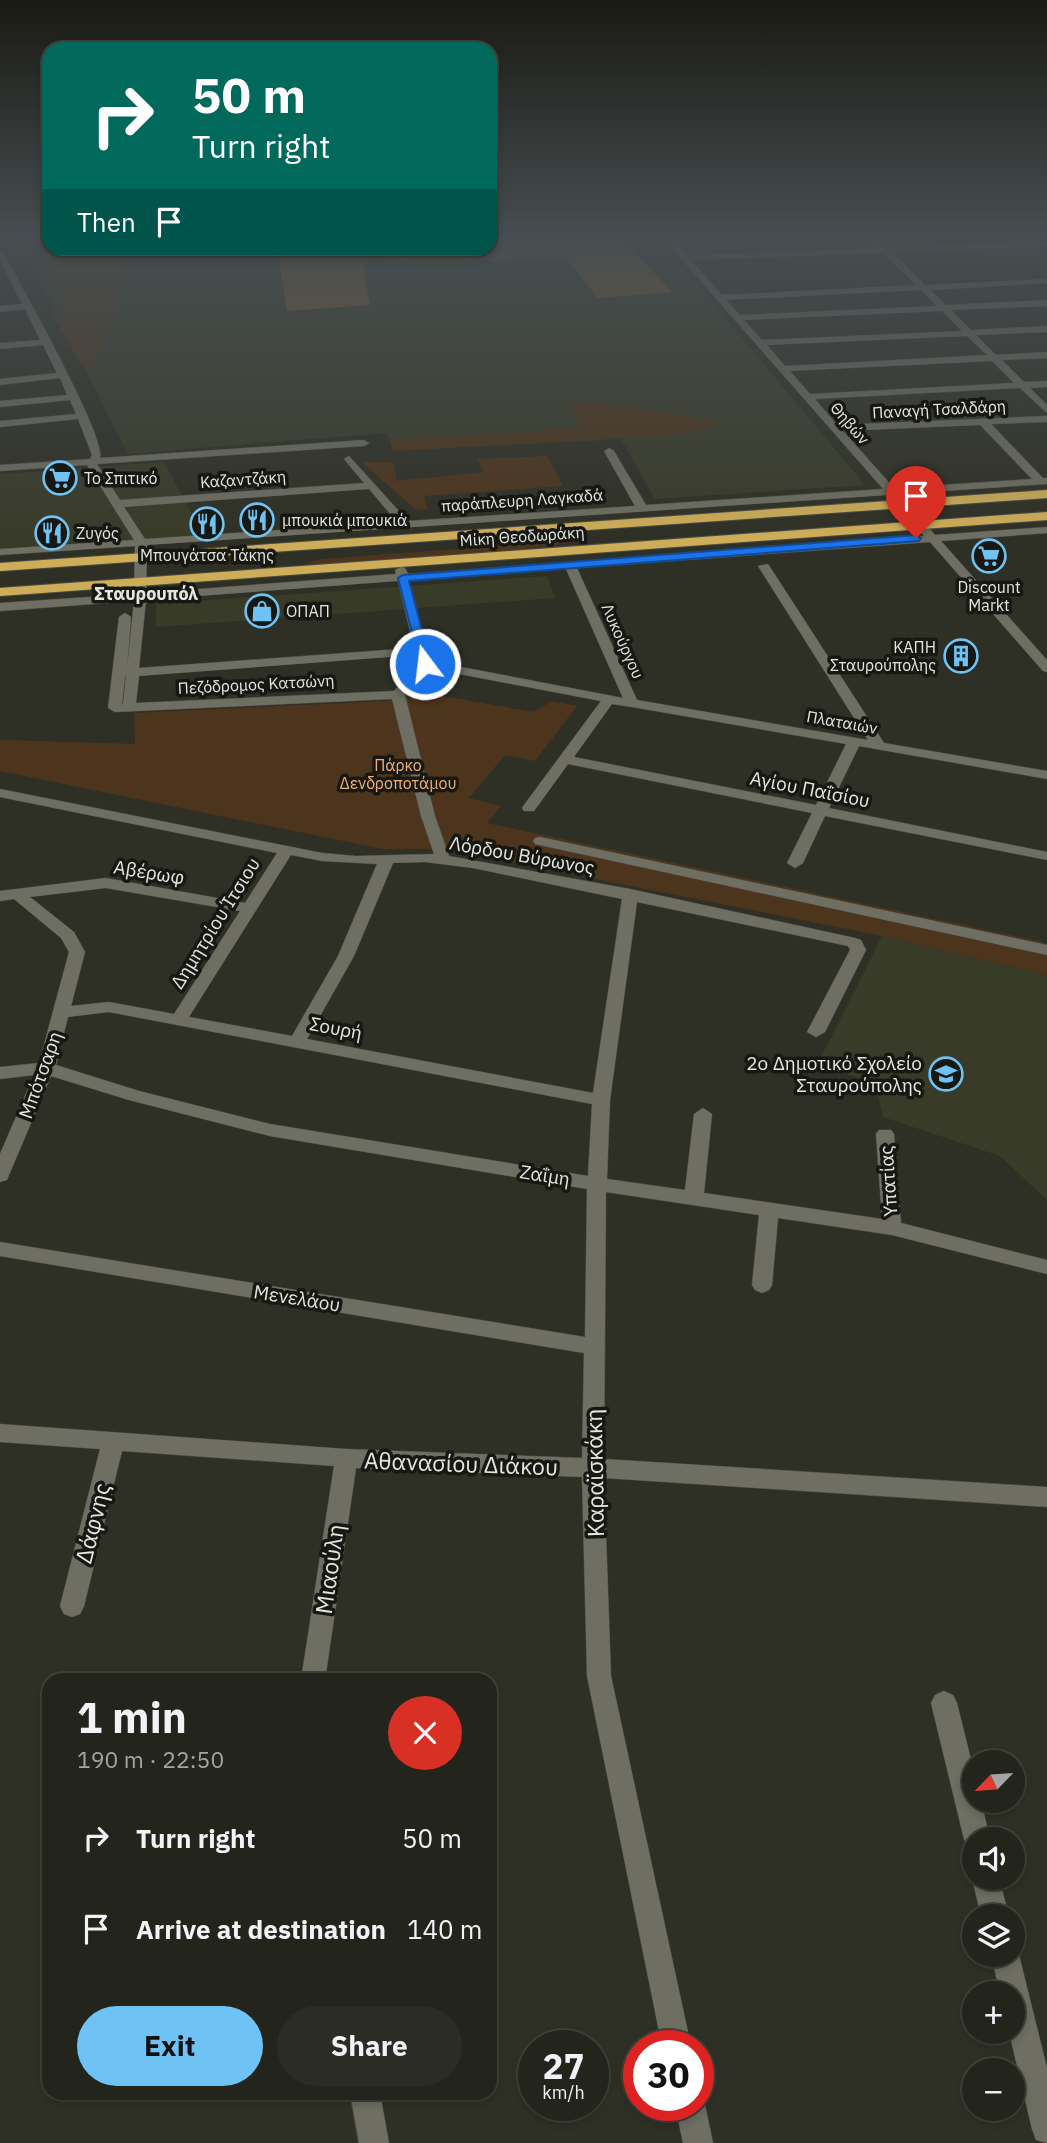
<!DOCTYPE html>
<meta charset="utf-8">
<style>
:root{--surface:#23241c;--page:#2b2c25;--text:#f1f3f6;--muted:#a3a4a3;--line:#40413b;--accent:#6fc2f4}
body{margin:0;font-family:"IBM Plex Sans",sans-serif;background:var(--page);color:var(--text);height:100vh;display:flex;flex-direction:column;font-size:26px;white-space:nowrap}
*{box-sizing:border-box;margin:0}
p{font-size:23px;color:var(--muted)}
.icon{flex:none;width:38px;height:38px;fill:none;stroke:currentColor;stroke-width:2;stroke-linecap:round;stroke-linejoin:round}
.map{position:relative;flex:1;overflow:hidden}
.panel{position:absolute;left:42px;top:1673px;width:455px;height:427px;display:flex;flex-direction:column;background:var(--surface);border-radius:21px;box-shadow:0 4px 10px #0003,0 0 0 2px var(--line)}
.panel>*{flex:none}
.hud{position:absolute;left:42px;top:42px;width:455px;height:214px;border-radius:21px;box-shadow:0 4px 10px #0003,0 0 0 2px var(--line);background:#00695c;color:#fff;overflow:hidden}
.needle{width:46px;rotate:245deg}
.buttons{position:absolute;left:962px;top:1750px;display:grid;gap:14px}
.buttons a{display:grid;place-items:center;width:63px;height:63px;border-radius:50%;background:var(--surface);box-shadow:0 4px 10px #0003,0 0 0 2px var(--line);font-size:35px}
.speed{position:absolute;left:518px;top:2030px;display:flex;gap:14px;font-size:35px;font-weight:700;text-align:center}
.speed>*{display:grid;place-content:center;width:91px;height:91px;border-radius:50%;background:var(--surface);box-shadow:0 4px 10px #0003,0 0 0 2px var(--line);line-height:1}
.speed small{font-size:18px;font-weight:400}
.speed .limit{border:10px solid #d22;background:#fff;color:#111}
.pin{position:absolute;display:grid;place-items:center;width:60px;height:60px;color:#fff;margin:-72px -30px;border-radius:50% 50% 50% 0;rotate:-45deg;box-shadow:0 0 7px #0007}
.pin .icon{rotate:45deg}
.me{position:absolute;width:77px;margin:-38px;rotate:345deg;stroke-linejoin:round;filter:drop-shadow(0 0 5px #0008)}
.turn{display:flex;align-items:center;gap:24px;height:147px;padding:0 35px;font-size:32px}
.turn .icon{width:91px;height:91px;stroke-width:2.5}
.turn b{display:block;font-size:49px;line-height:60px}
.then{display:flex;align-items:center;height:66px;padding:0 35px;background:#0003;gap:14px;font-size:26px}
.round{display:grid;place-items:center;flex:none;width:74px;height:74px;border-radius:37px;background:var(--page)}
.overview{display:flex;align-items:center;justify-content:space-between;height:119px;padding:0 35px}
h1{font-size:42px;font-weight:700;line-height:52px}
.action{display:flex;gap:14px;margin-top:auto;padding:14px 35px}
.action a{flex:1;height:80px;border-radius:42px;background:var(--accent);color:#111;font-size:28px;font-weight:700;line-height:80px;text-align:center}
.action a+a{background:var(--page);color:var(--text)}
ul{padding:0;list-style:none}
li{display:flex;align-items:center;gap:21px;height:91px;padding:0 35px}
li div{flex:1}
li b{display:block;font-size:26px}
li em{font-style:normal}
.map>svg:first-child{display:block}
.built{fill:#393b29}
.green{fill:#4d351d}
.forest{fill:#875a2e}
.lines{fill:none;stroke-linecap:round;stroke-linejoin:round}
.minor-casing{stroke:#4c4d44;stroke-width:1}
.highway-casing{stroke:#4c4d44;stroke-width:2}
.minor{fill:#6e6f62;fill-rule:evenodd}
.highway{fill:#cead58;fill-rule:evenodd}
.route{fill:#1a73e8;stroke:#114b97;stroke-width:2}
.labels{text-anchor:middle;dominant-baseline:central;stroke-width:7;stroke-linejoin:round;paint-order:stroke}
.far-street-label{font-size:16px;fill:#e4e5de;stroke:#171812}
.far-poi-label{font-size:16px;fill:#e4e5de;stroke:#171812;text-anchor:start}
.far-park-label{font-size:16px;fill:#f3b06f;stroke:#171812}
.far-neighbourhood-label{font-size:18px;font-weight:bold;fill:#e4e5de;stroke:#171812}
.street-label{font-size:19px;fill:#e4e5de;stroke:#171812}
.poi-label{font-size:19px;fill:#e4e5de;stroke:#171812;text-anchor:end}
.near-street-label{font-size:23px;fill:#e4e5de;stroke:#171812}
</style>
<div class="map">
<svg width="1047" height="2143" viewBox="0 0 1047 2143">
<rect width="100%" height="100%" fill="#2f3025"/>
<g class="built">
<path d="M18 238H49V248H490V238H658L865 485 655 499 621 439 393 451 387 433 128 454Z"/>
<path d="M164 462 203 535 0 548V474Z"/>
<path d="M547 576 555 598 156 627V604Z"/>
<path d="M882 936 1047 975V1200L1000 1156 883 1117 875 1083 817 1065Z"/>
</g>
<g class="green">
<path d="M36 238H49V248L129 249 119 308 97 353 96 369 82 365 52 315 70 316Z"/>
<path d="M799 238H863L872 247 809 250Z"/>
<path d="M591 402 679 414 723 424 699 429 694 433 393 451 390 441 583 428 570 410 573 406Z"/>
<path d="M547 456 563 486 424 496 427 509 416 510 362 462H393L397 481 484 472 477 459Z"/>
<path d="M565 541H584L507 551 324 564 305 563 323 559Z"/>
<path d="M431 694 534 712 552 701 577 706 535 761 505 755 469 798 501 806 487 823 1047 943V975L882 936 476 855 444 849H383L0 771V740L135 744 134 713 387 701Z"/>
</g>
<path class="forest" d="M490 238H621L672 292 598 298 566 258 444 263 370 261 363 267 370 305 287 311 279 261 285 251 490 248Z"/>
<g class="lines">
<defs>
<g id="minor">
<path d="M663 238H671L687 256 879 248 869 238H877L887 248 1047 242V246L892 252 925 285 1047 279V283L930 290 946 305 1047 300V306L951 310 971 330 1047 326V332L976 335 996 355 1047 352V358L1002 360 1024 382 1047 381V387L1030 388 1047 405V413L1020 388 815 399 837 425 1047 416V422L991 424 1043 478H1047V484L899 494 935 535 1047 527V533L941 541 1047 660V672L1043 671 930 542 577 568 637 700 868 740 758 566 768 564 884 743 1047 771V779L859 746 829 808 1047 852V860L825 816 803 863 795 868 787 863 812 813 568 764 534 811H524L522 808 524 805 601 701 428 668 405 695 435 816 449 856 630 889 855 938 861 940 866 950 825 1032 816 1037 807 1032 850 950 848 946 637 902 610 1100 607 1179 685 1190 694 1114 703 1108 712 1114 704 1193 882 1219 876 1134 879 1130H891L894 1134 901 1223 1047 1260V1274L892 1235 778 1218 772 1285 769 1290 762 1293 755 1290 752 1285 759 1215 606 1192 604 1459 1047 1487V1507L604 1478 611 1676 691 2046H662L587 1676 582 1477 356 1468 325 1680H301L334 1466 122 1451 84 1606 80 1614 72 1617 64 1614 60 1606 100 1449 0 1442V1424L346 1449 582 1458 584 1353 0 1256V1242L585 1337 587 1189 270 1136 129 1100 51 1076 9 1175 7 1180 0 1182V1154L34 1075 0 1079V1067L39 1063 69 952 61 938 14 899 0 901V891L106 878 245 903 277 853 0 797V789L322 853 356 856 434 854 421 816 392 699 115 712 108 708 119 617 125 613 131 617 127 669 134 601 0 611V603L134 594 135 546 0 555V549L134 540 87 465 0 471V465L90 459 92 455 78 419 0 427V421L76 414 70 400 0 407V401L67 395 60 378 0 385V379L57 373 43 345 0 349V343L40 340 25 309 0 312V306L22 304 0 261V251L4 253C19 282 107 438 100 458L364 440 369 443 364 446 97 464 120 500 364 483 344 459 349 456 408 521 635 506 604 451 609 448 614 451 646 505 883 489ZM883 253 916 285 722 295 691 260ZM921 290 937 306 740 315 726 300ZM942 311 962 331 762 340 744 320ZM967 336 987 355 785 366 767 345ZM992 361 1014 383 810 394 790 371ZM980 425 1032 479 894 488 843 431ZM369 489 397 522 145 539 124 507ZM888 495 924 536 408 574 405 568 401 567 395 570 396 574 146 593 147 545ZM566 569 623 698 430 661 409 580ZM398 581 414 648 139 668 146 600ZM416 655 419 663 394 691 136 703 139 676ZM126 676 123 704H122L125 677ZM612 704 632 707 846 744 816 805 574 757ZM291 855 322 861 377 864 338 956 292 1036 189 1017ZM425 862 473 868 622 899 593 1093 307 1039 354 956 393 863ZM106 888 240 911 174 1014 109 1002 71 1006 85 952 74 932 30 897ZM109 1012 592 1104 588 1176 270 1124 139 1091 56 1065 68 1017Z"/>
<path d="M540 837 1047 945V955L535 844 533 841 535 838Z"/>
<path d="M944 1691 953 1695 957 1703 975 1776V1801H981L990 1839H975V1851L968 1848 964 1839 931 1703 935 1695Z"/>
<path d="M975 1872V1878H999L1009 1916H981L972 1878Z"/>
<path d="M1013 1944 1019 1955 1047 2068V2143L1036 2140 1032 2129 1009 2032H1013V1993H1000L991 1955H1013Z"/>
<path d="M350 2093H380L389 2143H359Z"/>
<path d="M698 2094 705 2105 713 2143H683L675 2105H698Z"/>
</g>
<g id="highway">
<path d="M1047 490V498L0 571V563Z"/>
<path d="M1047 512V520L0 596V588Z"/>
</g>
</defs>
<use href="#minor" class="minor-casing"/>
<use href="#highway" class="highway-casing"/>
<use href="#minor" class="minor"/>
<use href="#highway" class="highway"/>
</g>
<linearGradient id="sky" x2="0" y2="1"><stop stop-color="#1a1a14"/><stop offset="0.44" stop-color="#474e51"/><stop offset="1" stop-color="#474e51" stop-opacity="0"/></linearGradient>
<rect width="1047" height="538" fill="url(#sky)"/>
<path class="route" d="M916 535 921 538 919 541 409 581 431 664 425 668 420 664 398 578 403 575Z"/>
<defs>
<symbol id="supermarket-ring" viewBox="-11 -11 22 22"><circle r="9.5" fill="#171812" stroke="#6fc2f4" stroke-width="1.5"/><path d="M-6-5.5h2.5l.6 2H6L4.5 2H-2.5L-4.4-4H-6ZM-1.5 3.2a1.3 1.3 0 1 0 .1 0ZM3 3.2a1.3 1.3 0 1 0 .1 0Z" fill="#6fc2f4"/></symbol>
<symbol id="restaurant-ring" viewBox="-11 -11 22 22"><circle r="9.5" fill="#171812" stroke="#6fc2f4" stroke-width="1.5"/><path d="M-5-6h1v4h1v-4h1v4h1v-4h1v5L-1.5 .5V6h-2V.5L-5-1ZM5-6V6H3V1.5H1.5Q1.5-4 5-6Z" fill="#6fc2f4"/></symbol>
<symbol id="shop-ring" viewBox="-11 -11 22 22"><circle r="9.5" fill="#171812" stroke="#6fc2f4" stroke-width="1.5"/><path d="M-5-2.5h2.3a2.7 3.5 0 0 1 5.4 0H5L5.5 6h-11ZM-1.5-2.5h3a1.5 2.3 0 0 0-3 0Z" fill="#6fc2f4"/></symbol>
<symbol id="building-ring" viewBox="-11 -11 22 22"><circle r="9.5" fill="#171812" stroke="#6fc2f4" stroke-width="1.5"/><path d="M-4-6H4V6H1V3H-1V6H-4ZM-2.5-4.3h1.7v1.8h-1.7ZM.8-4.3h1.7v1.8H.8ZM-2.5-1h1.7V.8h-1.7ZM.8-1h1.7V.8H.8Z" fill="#6fc2f4"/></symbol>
<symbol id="school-ring" viewBox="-11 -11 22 22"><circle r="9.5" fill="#171812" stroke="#6fc2f4" stroke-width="1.5"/><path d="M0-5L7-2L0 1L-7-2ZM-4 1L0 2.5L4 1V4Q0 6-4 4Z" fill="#6fc2f4"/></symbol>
</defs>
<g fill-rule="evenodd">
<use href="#supermarket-ring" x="41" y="459" width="38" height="38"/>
<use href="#restaurant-ring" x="238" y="501" width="38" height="38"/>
<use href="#restaurant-ring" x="188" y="505" width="38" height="38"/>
<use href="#restaurant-ring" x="33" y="514" width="38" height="38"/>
<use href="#supermarket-ring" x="970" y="537" width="38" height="38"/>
<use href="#shop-ring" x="243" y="592" width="38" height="38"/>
<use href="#building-ring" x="942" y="637" width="38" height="38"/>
<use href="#school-ring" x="927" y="1055" width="38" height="38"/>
</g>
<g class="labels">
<g class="far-street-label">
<text transform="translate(939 409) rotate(-3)">Παναγή Τσαλδάρη</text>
<text transform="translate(850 423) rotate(49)">Θηβών</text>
<text transform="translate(243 479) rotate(-4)">Καζαντζάκη</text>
<text transform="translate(522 500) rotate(-4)">παράπλευρη Λαγκαδά</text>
<text transform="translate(522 536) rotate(-4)">Μίκη Θεοδωράκη</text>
<text transform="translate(623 641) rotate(66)">Λυκούργου</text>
<text transform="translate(256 684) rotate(-3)">Πεζόδρομος Κατσώνη</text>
<text transform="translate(842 722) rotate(10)">Πλαταιών</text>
</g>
<g class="far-poi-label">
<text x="84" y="478">Το Σπιτικό</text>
<text x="282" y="520">μπουκιά μπουκιά</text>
<text x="76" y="533">Ζυγός</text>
<text x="207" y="555" text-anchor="middle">Μπουγάτσα Τάκης</text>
<text x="989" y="587" text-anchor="middle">Discount<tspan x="989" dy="18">Markt</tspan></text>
<text x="286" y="611">ΟΠΑΠ</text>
<text x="936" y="647" text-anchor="end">ΚΑΠΗ<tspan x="936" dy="18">Σταυρούπολης</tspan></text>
</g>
<g class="far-park-label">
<text x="398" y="765">Πάρκο<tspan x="398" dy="18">Δενδροποτάμου</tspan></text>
</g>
<g class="far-neighbourhood-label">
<text x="146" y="593">Σταυρουπόλ</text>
</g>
<g class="street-label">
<text transform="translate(810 789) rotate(11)">Αγίου Παΐσίου</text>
<text transform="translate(522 855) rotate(10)">Λόρδου Βύρωνος</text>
<text transform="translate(149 872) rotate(9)">Αβέρωφ</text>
<text transform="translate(215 923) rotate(-58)">Δημητρίου Ίτσιου</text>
<text transform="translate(336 1028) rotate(11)">Σουρή</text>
<text transform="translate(40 1075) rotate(-70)">Μπότσαρη</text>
<text transform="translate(545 1175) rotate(9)">Ζαΐμη</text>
<text transform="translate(888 1181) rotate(-94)">Υπατίας</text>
<text transform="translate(297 1298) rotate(9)">Μενελάου</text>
</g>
<g class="poi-label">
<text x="922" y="1063">2ο Δημοτικό Σχολείο<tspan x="922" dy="22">Σταυρούπολης</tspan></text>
</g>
<g class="near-street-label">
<text transform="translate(461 1463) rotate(2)">Αθανασίου Διάκου</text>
<text transform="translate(594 1473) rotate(-91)">Καραϊσκάκη</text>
<text transform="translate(92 1523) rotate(-76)">Δάφνης</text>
<text transform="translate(329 1569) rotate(-82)">Μιαούλη</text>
</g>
</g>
</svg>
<div class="buttons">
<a><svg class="needle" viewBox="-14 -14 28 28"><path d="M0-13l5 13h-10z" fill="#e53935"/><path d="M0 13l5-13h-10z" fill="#a3a4a3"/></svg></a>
<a><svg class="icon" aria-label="sound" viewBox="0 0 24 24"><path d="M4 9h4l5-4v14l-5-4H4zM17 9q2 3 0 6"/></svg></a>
<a><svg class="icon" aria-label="layers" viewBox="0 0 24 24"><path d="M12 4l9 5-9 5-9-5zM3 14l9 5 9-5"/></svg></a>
<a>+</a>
<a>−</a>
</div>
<div class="speed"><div>27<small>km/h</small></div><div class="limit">30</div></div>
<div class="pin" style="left:916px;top:538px;background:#d93025"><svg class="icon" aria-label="arrive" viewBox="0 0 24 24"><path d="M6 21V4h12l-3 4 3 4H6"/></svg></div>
<svg class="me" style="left:425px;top:664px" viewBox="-20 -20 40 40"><circle r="17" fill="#1a73e8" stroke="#fff" stroke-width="3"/><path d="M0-11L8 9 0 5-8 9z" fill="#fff"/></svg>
<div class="hud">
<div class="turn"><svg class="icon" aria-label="right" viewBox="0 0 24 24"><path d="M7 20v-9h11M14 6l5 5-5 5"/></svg><div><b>50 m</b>Turn right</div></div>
<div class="then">Then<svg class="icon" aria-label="arrive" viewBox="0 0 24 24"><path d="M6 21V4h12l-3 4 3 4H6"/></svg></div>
</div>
<section class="panel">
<div class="overview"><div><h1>1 min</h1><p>190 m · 22:50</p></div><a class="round" style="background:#d93025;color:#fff"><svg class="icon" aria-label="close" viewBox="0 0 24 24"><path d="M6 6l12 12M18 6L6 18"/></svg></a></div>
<ul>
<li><svg class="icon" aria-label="right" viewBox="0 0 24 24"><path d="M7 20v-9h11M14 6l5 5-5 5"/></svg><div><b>Turn right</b></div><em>50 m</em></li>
<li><svg class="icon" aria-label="arrive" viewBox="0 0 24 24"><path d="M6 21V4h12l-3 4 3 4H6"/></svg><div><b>Arrive at destination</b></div><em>140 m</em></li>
</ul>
<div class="action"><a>Exit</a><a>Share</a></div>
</section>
</div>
